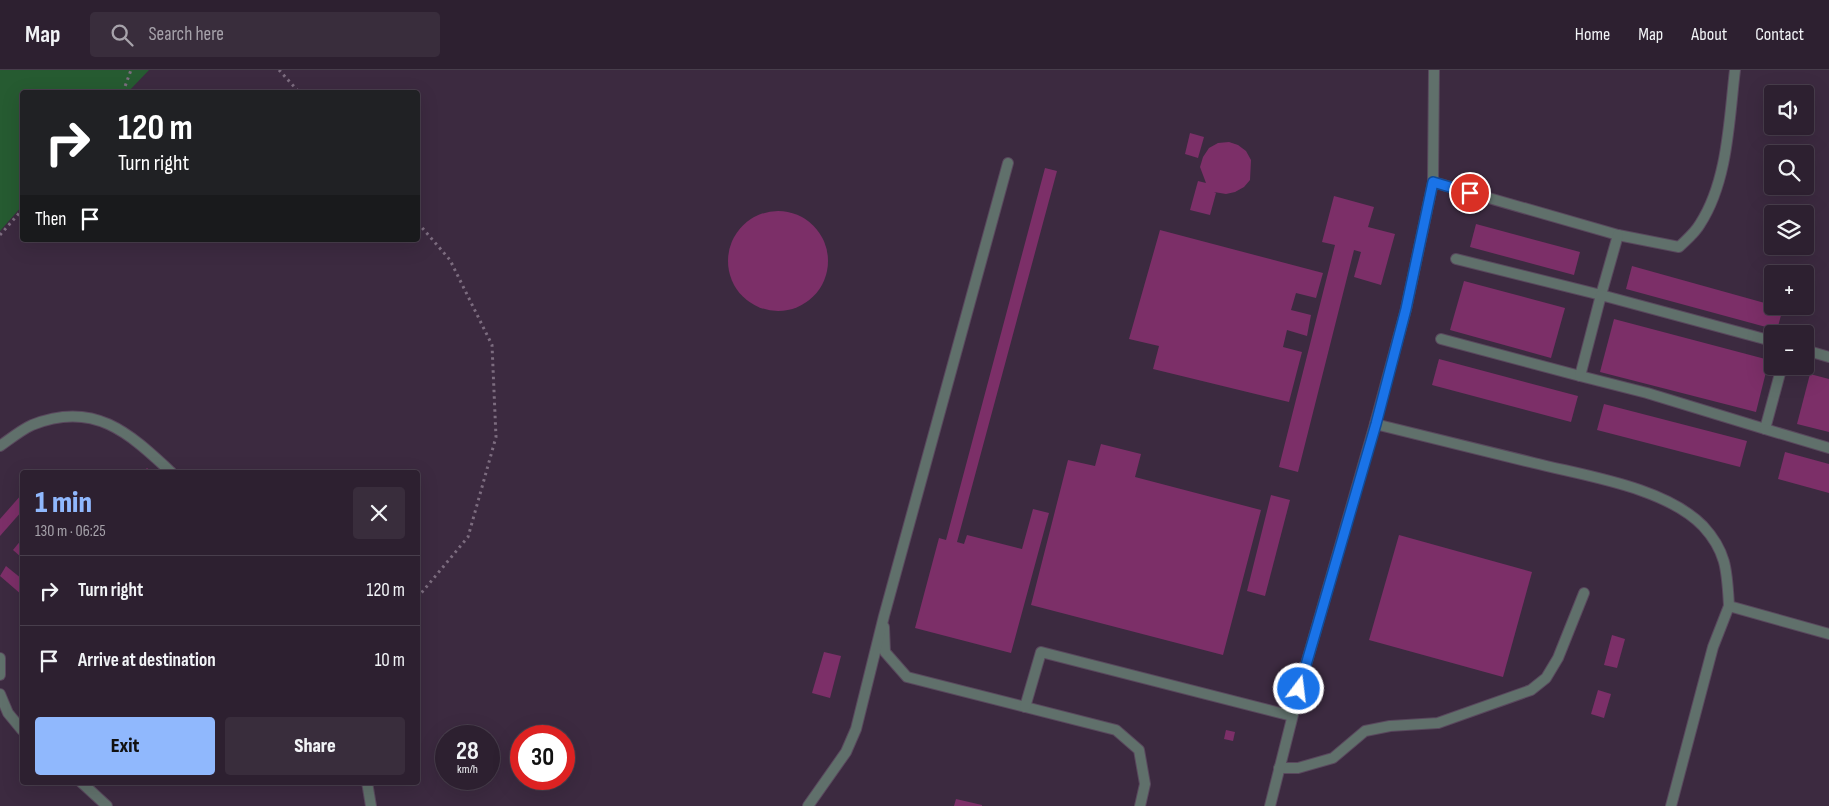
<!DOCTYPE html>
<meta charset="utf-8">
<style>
:root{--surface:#2d2030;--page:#392d3c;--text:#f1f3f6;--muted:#a7a3ab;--line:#483e4c;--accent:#90b8fd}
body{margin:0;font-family:"Sofia Sans Condensed",sans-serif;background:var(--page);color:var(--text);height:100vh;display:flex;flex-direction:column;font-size:19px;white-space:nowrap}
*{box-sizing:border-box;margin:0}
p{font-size:16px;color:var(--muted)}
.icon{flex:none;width:28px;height:28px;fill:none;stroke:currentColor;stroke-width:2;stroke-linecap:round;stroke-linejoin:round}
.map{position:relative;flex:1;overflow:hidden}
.side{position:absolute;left:20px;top:400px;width:400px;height:315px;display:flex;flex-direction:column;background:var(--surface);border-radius:5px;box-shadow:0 5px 20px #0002,0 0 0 1px var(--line)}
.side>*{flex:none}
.banner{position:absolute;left:20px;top:20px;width:400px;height:152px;border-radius:5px;box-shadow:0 5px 20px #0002,0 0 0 1px var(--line);background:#202124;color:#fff;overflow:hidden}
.fabs{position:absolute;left:1764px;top:15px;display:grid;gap:10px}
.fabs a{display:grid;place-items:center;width:50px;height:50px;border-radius:5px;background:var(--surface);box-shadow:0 5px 20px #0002,0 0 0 1px var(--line);font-size:25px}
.speed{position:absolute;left:435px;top:655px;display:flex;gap:10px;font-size:25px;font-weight:700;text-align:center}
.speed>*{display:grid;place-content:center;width:65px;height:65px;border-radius:50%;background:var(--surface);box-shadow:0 5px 20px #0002,0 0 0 1px var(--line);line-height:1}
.speed small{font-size:12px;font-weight:400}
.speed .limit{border:8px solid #d22;background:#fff;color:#111}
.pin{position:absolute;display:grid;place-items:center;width:42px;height:42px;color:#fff;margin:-21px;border:2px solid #fff;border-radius:50%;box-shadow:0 1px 5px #0007}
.me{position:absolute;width:55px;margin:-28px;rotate:15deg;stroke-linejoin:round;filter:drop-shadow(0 0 4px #0008)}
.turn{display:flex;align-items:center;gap:18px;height:105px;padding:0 15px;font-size:22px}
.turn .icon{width:65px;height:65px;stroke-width:2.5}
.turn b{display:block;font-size:35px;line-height:42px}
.then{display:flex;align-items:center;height:48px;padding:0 15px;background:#0003;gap:10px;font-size:19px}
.round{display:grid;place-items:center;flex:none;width:52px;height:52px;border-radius:5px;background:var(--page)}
.overview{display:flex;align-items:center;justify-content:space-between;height:85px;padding:0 15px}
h1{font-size:30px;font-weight:800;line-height:38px;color:var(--accent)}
.primary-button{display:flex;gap:10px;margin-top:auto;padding:10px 15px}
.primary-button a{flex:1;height:58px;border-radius:5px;background:var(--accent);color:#111;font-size:20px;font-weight:800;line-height:58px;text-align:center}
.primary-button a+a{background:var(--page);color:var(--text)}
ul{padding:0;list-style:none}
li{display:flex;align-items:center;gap:15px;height:70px;padding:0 15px;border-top:1px solid var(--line)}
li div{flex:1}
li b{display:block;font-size:19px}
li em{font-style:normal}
header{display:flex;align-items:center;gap:30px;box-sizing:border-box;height:70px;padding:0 25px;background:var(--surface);border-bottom:1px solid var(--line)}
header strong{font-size:24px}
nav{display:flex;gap:28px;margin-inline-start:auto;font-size:18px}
.search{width:350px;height:45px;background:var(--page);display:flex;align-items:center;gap:12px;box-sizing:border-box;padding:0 18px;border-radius:5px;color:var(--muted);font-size:19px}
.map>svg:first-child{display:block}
.green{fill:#265b31}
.building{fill:#7c2f68}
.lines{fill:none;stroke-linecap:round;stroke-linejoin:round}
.lane-casing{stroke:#59485d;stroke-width:12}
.street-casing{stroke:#59485d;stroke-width:12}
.path{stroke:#7c6c7f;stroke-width:3;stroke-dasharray:2.5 4;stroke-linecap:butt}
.lane{stroke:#60706b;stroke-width:10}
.street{stroke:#60706b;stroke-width:10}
.route-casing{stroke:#114b97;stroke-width:12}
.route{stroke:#1a73e8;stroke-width:9}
</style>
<header>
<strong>Map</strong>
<div class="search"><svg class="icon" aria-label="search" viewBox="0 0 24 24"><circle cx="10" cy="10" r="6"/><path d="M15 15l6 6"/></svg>Search here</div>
<nav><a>Home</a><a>Map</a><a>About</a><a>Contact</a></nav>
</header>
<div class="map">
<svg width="1829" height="736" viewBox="0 0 1829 736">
<rect width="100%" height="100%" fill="#3c2a40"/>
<path class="green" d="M0 0H149L128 22H22V136L0 161Z"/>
<g class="building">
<path d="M1190 63 1204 67 1198 88 1185 84Z"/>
<path d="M1229 72 1238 75 1246 81 1251 90 1250 110 1244 117 1235 122 1226 124 1214 122 1216 123 1210 145 1190 140 1198 111 1206 113 1200 97 1203 87 1209 78 1218 73Z"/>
<path d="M1045 98 1057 101 957 472 964 474 967 465 1022 479 1033 439 1049 443 1011 583 915 558 939 468 946 470Z"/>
<path d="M1334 126 1374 137 1368 157 1395 164 1381 215 1354 207 1361 182 1354 180 1298 402 1279 397 1335 175 1322 172Z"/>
<circle cx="778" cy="191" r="50"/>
<path d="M1476 154 1580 182 1574 205 1470 177Z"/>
<path d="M1160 160 1323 203 1316 228 1296 223 1291 240 1311 245 1307 266 1287 260 1283 277 1302 282 1289 332 1153 299 1159 276 1129 269Z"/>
<path d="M1632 196 1783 238 1777 260 1626 219Z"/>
<path d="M1464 211 1565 238 1551 288 1450 260Z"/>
<path d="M1614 249 1769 290 1756 342 1600 302Z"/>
<path d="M1439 289 1578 326 1571 352 1432 315Z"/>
<path d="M1810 304 1829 309V362L1797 354Z"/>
<path d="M1604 334 1747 371 1740 397 1597 360Z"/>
<path d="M1101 374 1141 384 1135 407 1261 440 1223 585 1031 535 1068 390 1095 396Z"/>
<path d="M1785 382 1829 394V423L1778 409Z"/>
<path d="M147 398 152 402H143Z"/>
<path d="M22 424V441L0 466V449Z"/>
<path d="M1271 425 1290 430 1265 526 1247 521Z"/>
<path d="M1399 465 1532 502 1503 607 1369 570Z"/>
<path d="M22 469V486L21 487 13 480Z"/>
<path d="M6 496 22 509V525L0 506Z"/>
<path d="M1612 565 1625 569 1617 598 1604 595Z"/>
<path d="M824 582 841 586 830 628 812 623Z"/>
<path d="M1598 620 1611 624 1604 648 1591 644Z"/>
<path d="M1226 660 1235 662 1233 671 1224 669Z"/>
<path d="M956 729 982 735V736H954Z"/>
</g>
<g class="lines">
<defs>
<g id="lane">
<path d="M1433 112 1618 165 1679 177C1686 170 1695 163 1700 154 1728 111 1729 50 1735 0"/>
<path d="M1456 189 1601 225 1618 165"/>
<path d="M1441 269 1580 306"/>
<path d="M1772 271 1601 225 1580 306 1647 323 1765 359 1782 296"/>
<path d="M1805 280 1829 287"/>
<path d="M1375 354C1428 367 1481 380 1534 393 1585 406 1665 417 1703 456 1727 482 1727 502 1729 536L1829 564"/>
<path d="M1765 359 1829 378"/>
<path d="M884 557 885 582 907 607 1116 660 1139 680 1145 714 1140 736"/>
<path d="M1025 637 1041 582 1292 646"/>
<path d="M1279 698H1298L1333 688 1365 661 1390 656 1438 653 1531 620 1546 608 1558 588 1584 523"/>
<path d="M808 736 846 682 856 659 884 546 1008 93"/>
<path d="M1671 736 1713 577 1729 536"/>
</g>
<g id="street">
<path d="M0 376C10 369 21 360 32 355 94 330 129 363 171 402"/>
<path d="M0 588V605"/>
<path d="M0 624 8 643 22 660"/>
<path d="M81 712 107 736"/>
<path d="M367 712 371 736"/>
<path d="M1270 736 1303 605 1375 354 1406 239 1433 112 1434 0"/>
</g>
</defs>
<use href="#lane" class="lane-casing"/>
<use href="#street" class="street-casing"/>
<g class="path">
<path d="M279 0 299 22"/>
<path d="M123 22 131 0"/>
<path d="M418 153 450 190 492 275 496 367 468 467 418 527"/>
<path d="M0 165 22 140"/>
</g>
<use href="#lane" class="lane"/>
<use href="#street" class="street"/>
</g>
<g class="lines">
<defs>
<path id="route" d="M1299 619 1376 354 1406 239 1433 112 1470 123"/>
</defs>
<use href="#route" class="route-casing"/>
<use href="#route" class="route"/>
</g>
</svg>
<div class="fabs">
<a><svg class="icon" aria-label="sound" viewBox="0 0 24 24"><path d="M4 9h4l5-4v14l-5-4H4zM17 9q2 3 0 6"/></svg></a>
<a><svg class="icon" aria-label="search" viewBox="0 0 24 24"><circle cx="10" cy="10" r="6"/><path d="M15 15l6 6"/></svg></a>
<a><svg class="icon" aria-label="layers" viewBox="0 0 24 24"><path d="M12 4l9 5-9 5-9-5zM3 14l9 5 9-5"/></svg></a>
<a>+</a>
<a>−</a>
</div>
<div class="speed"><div>28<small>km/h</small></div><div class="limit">30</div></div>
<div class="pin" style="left:1470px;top:123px;background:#d93025"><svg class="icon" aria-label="arrive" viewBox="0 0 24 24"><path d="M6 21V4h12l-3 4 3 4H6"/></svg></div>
<svg class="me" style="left:1299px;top:619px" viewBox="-20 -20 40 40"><circle r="17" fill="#1a73e8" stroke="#fff" stroke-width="3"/><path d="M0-11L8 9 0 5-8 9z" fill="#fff"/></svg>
<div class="banner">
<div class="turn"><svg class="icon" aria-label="right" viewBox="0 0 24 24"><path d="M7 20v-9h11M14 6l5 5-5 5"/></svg><div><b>120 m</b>Turn right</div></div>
<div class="then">Then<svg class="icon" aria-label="arrive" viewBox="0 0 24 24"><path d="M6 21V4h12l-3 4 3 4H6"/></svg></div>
</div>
<section class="side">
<div class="overview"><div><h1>1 min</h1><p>130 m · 06:25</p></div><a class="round"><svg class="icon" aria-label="close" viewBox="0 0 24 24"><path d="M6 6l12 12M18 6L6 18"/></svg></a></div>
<ul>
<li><svg class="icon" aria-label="right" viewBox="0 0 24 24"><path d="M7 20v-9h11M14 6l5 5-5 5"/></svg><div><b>Turn right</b></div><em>120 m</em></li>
<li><svg class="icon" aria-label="arrive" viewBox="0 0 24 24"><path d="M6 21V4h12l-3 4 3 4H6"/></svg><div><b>Arrive at destination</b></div><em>10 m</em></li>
</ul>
<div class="primary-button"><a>Exit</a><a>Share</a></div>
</section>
</div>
